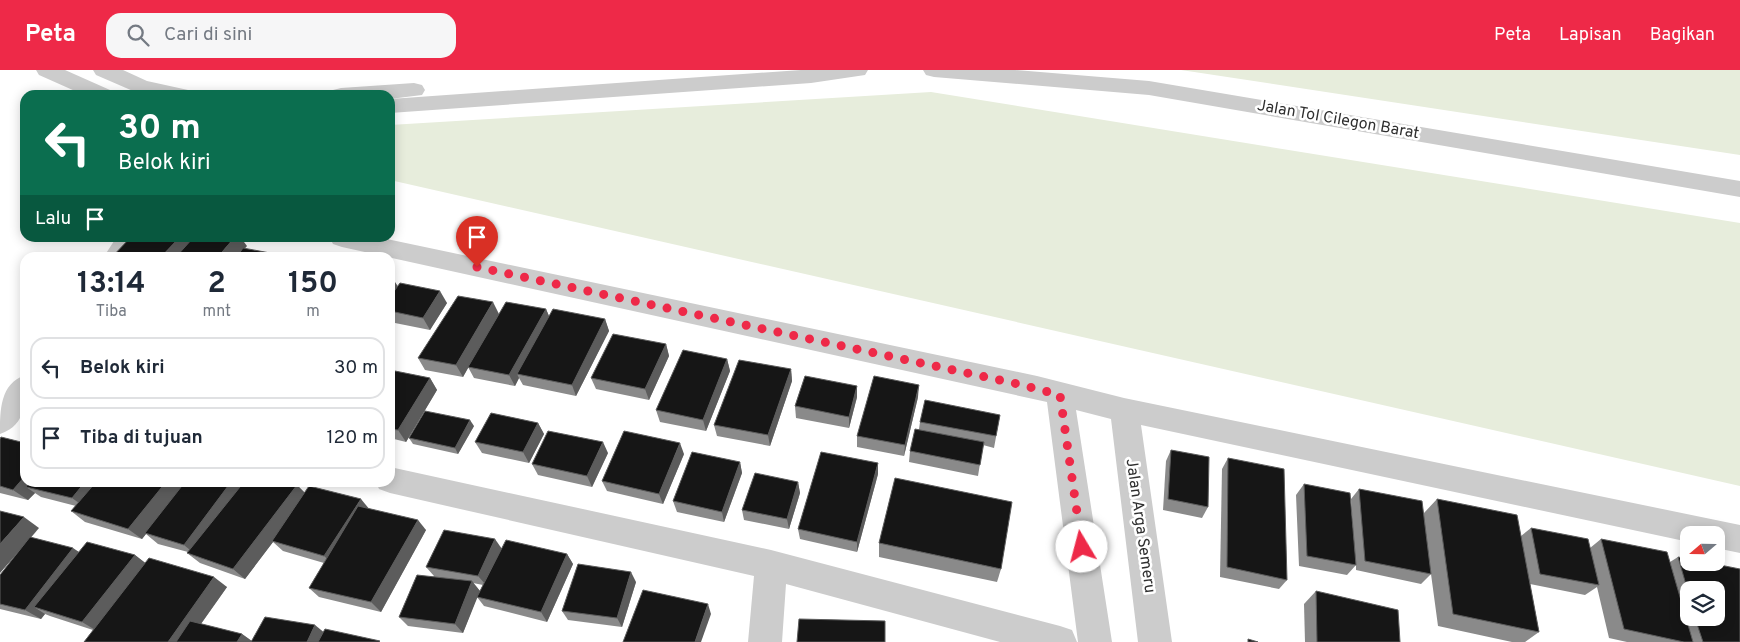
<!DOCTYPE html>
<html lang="id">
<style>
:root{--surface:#fff;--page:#f6f6f7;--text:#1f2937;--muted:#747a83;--line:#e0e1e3;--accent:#ee2948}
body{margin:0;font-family:Overpass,sans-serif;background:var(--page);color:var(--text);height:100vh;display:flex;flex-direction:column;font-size:19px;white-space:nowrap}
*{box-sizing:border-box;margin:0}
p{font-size:16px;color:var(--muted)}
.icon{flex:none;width:28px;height:28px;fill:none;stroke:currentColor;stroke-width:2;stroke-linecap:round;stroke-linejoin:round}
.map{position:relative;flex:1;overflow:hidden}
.details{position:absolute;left:20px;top:182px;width:375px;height:235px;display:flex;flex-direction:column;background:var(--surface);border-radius:15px;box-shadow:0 2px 12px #0003}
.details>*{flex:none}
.hud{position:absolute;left:20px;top:20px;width:375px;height:152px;border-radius:15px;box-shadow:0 2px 12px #0003;background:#0b6e4f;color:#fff;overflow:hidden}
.needle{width:32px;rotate:250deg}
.controls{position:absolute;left:1680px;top:456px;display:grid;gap:10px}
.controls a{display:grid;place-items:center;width:45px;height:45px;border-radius:10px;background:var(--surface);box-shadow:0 2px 12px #0003;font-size:25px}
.pin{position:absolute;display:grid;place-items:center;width:42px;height:42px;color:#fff;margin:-51px -21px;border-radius:50% 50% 50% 0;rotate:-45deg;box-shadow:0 0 5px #0007}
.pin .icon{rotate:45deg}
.me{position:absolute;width:55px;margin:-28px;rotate:352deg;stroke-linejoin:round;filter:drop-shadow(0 0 4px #0008)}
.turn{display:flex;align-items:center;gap:18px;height:105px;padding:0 15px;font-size:22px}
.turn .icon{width:65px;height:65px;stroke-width:2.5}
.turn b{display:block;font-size:35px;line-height:42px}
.then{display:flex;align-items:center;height:48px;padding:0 15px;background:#0003;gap:10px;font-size:19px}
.eta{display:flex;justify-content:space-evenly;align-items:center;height:85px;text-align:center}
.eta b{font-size:30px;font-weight:700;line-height:35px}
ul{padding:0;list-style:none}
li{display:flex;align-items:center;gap:15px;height:62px;margin:0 10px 8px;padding:0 5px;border:2px solid var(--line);border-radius:15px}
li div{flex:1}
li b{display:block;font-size:19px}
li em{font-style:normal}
header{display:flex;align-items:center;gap:30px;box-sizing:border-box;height:70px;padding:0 25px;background:var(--accent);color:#fff}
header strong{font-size:24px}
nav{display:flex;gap:28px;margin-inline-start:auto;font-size:18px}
.search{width:350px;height:45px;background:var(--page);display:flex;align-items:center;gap:12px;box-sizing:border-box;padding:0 18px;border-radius:15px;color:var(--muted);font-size:19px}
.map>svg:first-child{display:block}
.green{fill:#e7eddc}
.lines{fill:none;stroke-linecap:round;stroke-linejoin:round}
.minor{fill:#ccc;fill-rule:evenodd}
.wall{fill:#8a8a8a;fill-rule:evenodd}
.shaded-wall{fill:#5c5c5c}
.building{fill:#161616;stroke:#5c5c5c}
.route{stroke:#ee2948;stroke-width:9;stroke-dasharray:0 16.2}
.labels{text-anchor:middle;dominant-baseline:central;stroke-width:5;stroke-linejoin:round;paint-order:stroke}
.street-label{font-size:16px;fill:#2f2f2f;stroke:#fff}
</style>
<header>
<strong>Peta</strong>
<div class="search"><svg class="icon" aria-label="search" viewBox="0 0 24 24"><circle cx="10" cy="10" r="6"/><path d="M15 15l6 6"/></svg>Cari di sini</div>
<nav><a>Peta</a><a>Lapisan</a><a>Bagikan</a></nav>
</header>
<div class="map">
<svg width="1740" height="572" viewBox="0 0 1740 572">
<rect width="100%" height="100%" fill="#fff"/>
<g class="green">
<path d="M1181 0H1740V85Z"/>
<path d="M931 22 1740 153V416L390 110V55Z"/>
</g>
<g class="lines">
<g class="minor">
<path d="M36 0H65L110 20 113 25H84L39 5Z"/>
<path d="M93 0H123L147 11 188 20 191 25H150L133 21 96 5Z"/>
<path d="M801 0H868L865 5 811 13 390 43V29Z"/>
<path d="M923 0H1015L1149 11 1740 111V127L1149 25 934 7 926 5Z"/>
<path d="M414 13 422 15 425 20 422 25 390 29V25H330L333 20 341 18Z"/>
<path d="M116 168H141L129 188H103Z"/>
<path d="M330 168H382L1037 306 1124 328 1740 455V483L1716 478V465H1689V472L1141 355 1172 572H1138L1111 349 1076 340 1112 572H1078L1047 332 342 177 333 174Z"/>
<path d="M25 305C25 329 28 355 0 364 0 340 0 314 25 305Z"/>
<path d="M390 397 771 480 1060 556 1072 560 1077 572H1000L786 514 782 572H748L754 506 390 423 379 419 376 412H390Z"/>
</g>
</g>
<g class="wall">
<path d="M390 206 397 216 447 233 430 260 390 252Z"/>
<path d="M546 239 549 246 605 249 609 261 576 326 523 315 519 308 515 316 474 308 468 297 463 307 425 300 418 288 499 244Z"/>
<path d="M666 274 669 286 649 330 596 319 591 308Z"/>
<path d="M727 289 730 301 706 361 660 352 656 340Z"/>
<path d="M791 299 792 311 770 376 717 366 714 355Z"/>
<path d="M390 300 430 308 437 320 406 372 390 368Z"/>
<path d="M857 316V327L849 358 796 348 795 336Z"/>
<path d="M918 327 904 386 857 377V366Z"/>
<path d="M1000 345 994 378 983 375 978 406 909 392 910 381 919 359 920 352Z"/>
<path d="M538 353 544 364 529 393 482 383 475 372Z"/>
<path d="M474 356 458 384 413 374 409 368Z"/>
<path d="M0 369 25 412 297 415 305 423 370 439 426 460 381 542 319 527 309 518 324 493 283 481 273 472 245 509 200 493 187 483 188 482 158 474 146 464 142 469 85 452 71 441 76 436 41 427 35 423 28 430 0 423Z"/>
<path d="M1171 380 1208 437 1202 448 1163 440 1166 391Z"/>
<path d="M608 383 592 417 538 405 532 394Z"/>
<path d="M684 384 663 434 607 421 602 411Z"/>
<path d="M1228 388 1287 510 1279 519 1220 507 1222 399Z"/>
<path d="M740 392 742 403 724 452 677 442 673 431Z"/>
<path d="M878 404 857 482 800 469 798 459Z"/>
<path d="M798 412 800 423 789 459 744 450 742 440Z"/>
<path d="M1304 414 1355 488 1351 429 1359 419 1424 443 1437 429 1521 466 1531 458 1590 478 1601 469 1670 492 1678 487 1740 572H1627L1609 568 1597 517 1585 525 1530 514 1539 562 1525 572H1512L1438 556 1431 504 1421 514 1356 500V495L1347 505 1299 496 1296 425ZM1689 520 1716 548H1689Z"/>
<path d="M39 458 30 467 79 482 135 485 145 493 227 517 201 554 242 564 252 571 323 562 380 571 84 572 93 560 50 546 45 544 41 549 0 539V505L28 470 0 503Z"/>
<path d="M879 473 1001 499 997 512 879 487Z"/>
<path d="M501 478 567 484 573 494 547 552 484 536 477 527 463 563 408 556 399 547 434 506 426 497ZM473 513 483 515 480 521Z"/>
<path d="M636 512 622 557 568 550 562 541Z"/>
<path d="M1316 521 1400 572H1305L1304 534Z"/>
</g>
<g class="shaded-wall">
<path d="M179 168H200L182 188H160Z"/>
<path d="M234 168H241L247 176 237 188H217Z"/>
<path d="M391 206 399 218 390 231V208Z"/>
<path d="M440 221 447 233 430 260 423 248Z"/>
<path d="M493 232 499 244 463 307 456 295Z"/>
<path d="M546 239 551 251 517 304 519 308 515 316 509 305Z"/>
<path d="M605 249 609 261 576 326 572 315Z"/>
<path d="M666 274 669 286 649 330 645 319Z"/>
<path d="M727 289 730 301 706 361 703 350Z"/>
<path d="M791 299 792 311 770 376 768 365Z"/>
<path d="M430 308 437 320 406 372 398 360Z"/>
<path d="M919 315 918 327 904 386 905 375Z"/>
<path d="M857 316V327L849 358V347Z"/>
<path d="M470 350 474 356 458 384 455 378Z"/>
<path d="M538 353 544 364 529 393 523 382Z"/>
<path d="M603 372 608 383 592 417 587 406Z"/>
<path d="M680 373 684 384 663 434 659 424Z"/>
<path d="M740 392 742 403 724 452 722 442Z"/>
<path d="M878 393V404L857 482V472Z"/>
<path d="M25 406V412H44L26 417 35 423 28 430 13 420Z"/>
<path d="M85 412H107L86 438 72 428Z"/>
<path d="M166 412H187L142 469 128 459Z"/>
<path d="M231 412H248L196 485 184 475Z"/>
<path d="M798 412 800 423 789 459 787 449Z"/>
<path d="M297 415 308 426 272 471 273 472 245 509 233 499Z"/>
<path d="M361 429 370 440 334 495 324 486Z"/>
<path d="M24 447 39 458 0 503V474Z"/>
<path d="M418 450 426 460 381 542 371 532Z"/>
<path d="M495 469 502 479 486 515 478 506Z"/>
<path d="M73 478 88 488 34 537 45 544 41 549 25 540Z"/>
<path d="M567 484 573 494 547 552 541 542Z"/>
<path d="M135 485 148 495 97 561 82 552Z"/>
<path d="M631 502 636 512 622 557 617 548Z"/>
<path d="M214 507 227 517 188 572H168Z"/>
<path d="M472 511 480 521 463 563 455 554Z"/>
<path d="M708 534 711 544 701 572H695Z"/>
<path d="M315 555 326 564 322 572H307Z"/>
<path d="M242 564 253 572H237Z"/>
</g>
<g class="building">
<path d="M130 168H179L160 188H111Z"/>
<path d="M193 168H234L217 188H175Z"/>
<path d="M243 178 281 185 279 188H236Z"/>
<path d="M400 213 440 221 423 248 390 241V227Z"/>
<path d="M458 226 493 232 456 295 418 288Z"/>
<path d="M506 232 546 239 509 305 468 297Z"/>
<path d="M553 239 605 249 572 315 517 304Z"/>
<path d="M613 264 666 274 645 319 591 308Z"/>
<path d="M683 280 727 289 703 350 656 340Z"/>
<path d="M739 290 791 299 768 365 714 355Z"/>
<path d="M390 300 430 308 398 360 390 359Z"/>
<path d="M805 306 857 316 849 347 795 336Z"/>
<path d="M874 306 919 315 905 375 857 366Z"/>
<path d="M925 330 1000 345 996 366 920 352Z"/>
<path d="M425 341 470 350 455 378 409 368Z"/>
<path d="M491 343 538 353 523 382 475 372Z"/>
<path d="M915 359 984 372 980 395 910 381Z"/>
<path d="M548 361 603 372 587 406 532 394Z"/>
<path d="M624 361 680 373 659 424 602 411Z"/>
<path d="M1 367 25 373V406L13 420 0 416V369Z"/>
<path d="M1171 380 1209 387 1208 437 1168 429Z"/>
<path d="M692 382 740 392 722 442 673 431Z"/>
<path d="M821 382 878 393 857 472 798 459Z"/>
<path d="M1228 388 1284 399 1287 510 1227 497Z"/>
<path d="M755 403 798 412 787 449 742 440Z"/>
<path d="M895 408 1012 432 1001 499 879 473Z"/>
<path d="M30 412H85L72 428 26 417Z"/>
<path d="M96 412H166L128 459 71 441Z"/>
<path d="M185 412H231L184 475 145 463Z"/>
<path d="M244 412H290L297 415 233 499 187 483Z"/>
<path d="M1304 414 1350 423 1356 495 1307 486Z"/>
<path d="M309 416 361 429 324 486 272 471Z"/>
<path d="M1359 419 1422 431 1431 504 1365 491Z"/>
<path d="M1437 429 1517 445 1539 562 1453 544Z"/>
<path d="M358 436 418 450 371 532 309 518Z"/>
<path d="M0 441 24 447 0 474Z"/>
<path d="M1531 458 1588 469 1599 515 1540 504Z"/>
<path d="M444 460 495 469 478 506 426 497Z"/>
<path d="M30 467 73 478 25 540 0 534V505Z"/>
<path d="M1601 469 1667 482 1693 572H1684L1624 559Z"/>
<path d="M506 470 567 484 541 542 477 527Z"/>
<path d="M87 472 135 485 82 552 34 537Z"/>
<path d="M1678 487 1689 489V492H1705L1740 499V572H1703L1695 548H1716V520H1689V525Z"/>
<path d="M149 488 214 507 168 572H84Z"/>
<path d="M578 494 631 502 617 548 562 541Z"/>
<path d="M417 505 472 511 455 554 399 547Z"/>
<path d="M643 520 708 534 695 572H623Z"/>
<path d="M1316 521 1398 540 1400 572H1317Z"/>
<path d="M265 547 315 555 307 572H251Z"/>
<path d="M799 549 885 551V572H797Z"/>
<path d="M190 551 242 564 237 572H176Z"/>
<path d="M325 559 380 571 379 572H318Z"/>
<path d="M1248 569 1258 572H1248Z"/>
</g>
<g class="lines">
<path class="route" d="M477 197 1018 314 1060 325 1082 477"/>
</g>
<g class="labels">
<g class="street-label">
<text transform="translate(1338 50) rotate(10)">Jalan Tol Cilegon Barat</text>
<text transform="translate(1140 456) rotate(82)">Jalan Arga Semeru</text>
</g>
</g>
</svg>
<div class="controls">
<a><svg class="needle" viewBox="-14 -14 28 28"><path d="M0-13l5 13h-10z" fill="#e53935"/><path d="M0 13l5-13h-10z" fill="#747a83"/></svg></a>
<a><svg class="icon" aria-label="layers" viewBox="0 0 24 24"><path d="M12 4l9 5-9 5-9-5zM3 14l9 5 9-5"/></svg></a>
</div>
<div class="pin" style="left:477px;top:197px;background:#d93025"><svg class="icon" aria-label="arrive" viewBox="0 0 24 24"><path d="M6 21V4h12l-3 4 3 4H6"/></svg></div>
<svg class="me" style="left:1082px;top:477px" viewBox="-20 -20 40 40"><circle r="19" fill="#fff"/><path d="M0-13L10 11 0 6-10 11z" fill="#ee2948"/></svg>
<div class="hud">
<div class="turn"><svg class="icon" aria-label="left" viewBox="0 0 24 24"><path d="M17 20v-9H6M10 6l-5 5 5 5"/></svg><div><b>30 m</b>Belok kiri</div></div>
<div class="then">Lalu<svg class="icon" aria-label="arrive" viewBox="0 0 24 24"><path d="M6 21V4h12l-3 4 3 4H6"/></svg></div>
</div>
<section class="details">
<div class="eta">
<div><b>13:14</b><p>Tiba</p></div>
<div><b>2</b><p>mnt</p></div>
<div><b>150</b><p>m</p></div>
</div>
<ul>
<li><svg class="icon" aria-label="left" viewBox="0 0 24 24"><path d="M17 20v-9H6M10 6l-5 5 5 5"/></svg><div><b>Belok kiri</b></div><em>30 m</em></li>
<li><svg class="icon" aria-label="arrive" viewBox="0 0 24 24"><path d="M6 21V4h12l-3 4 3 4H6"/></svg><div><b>Tiba di tujuan</b></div><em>120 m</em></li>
</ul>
</section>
</div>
